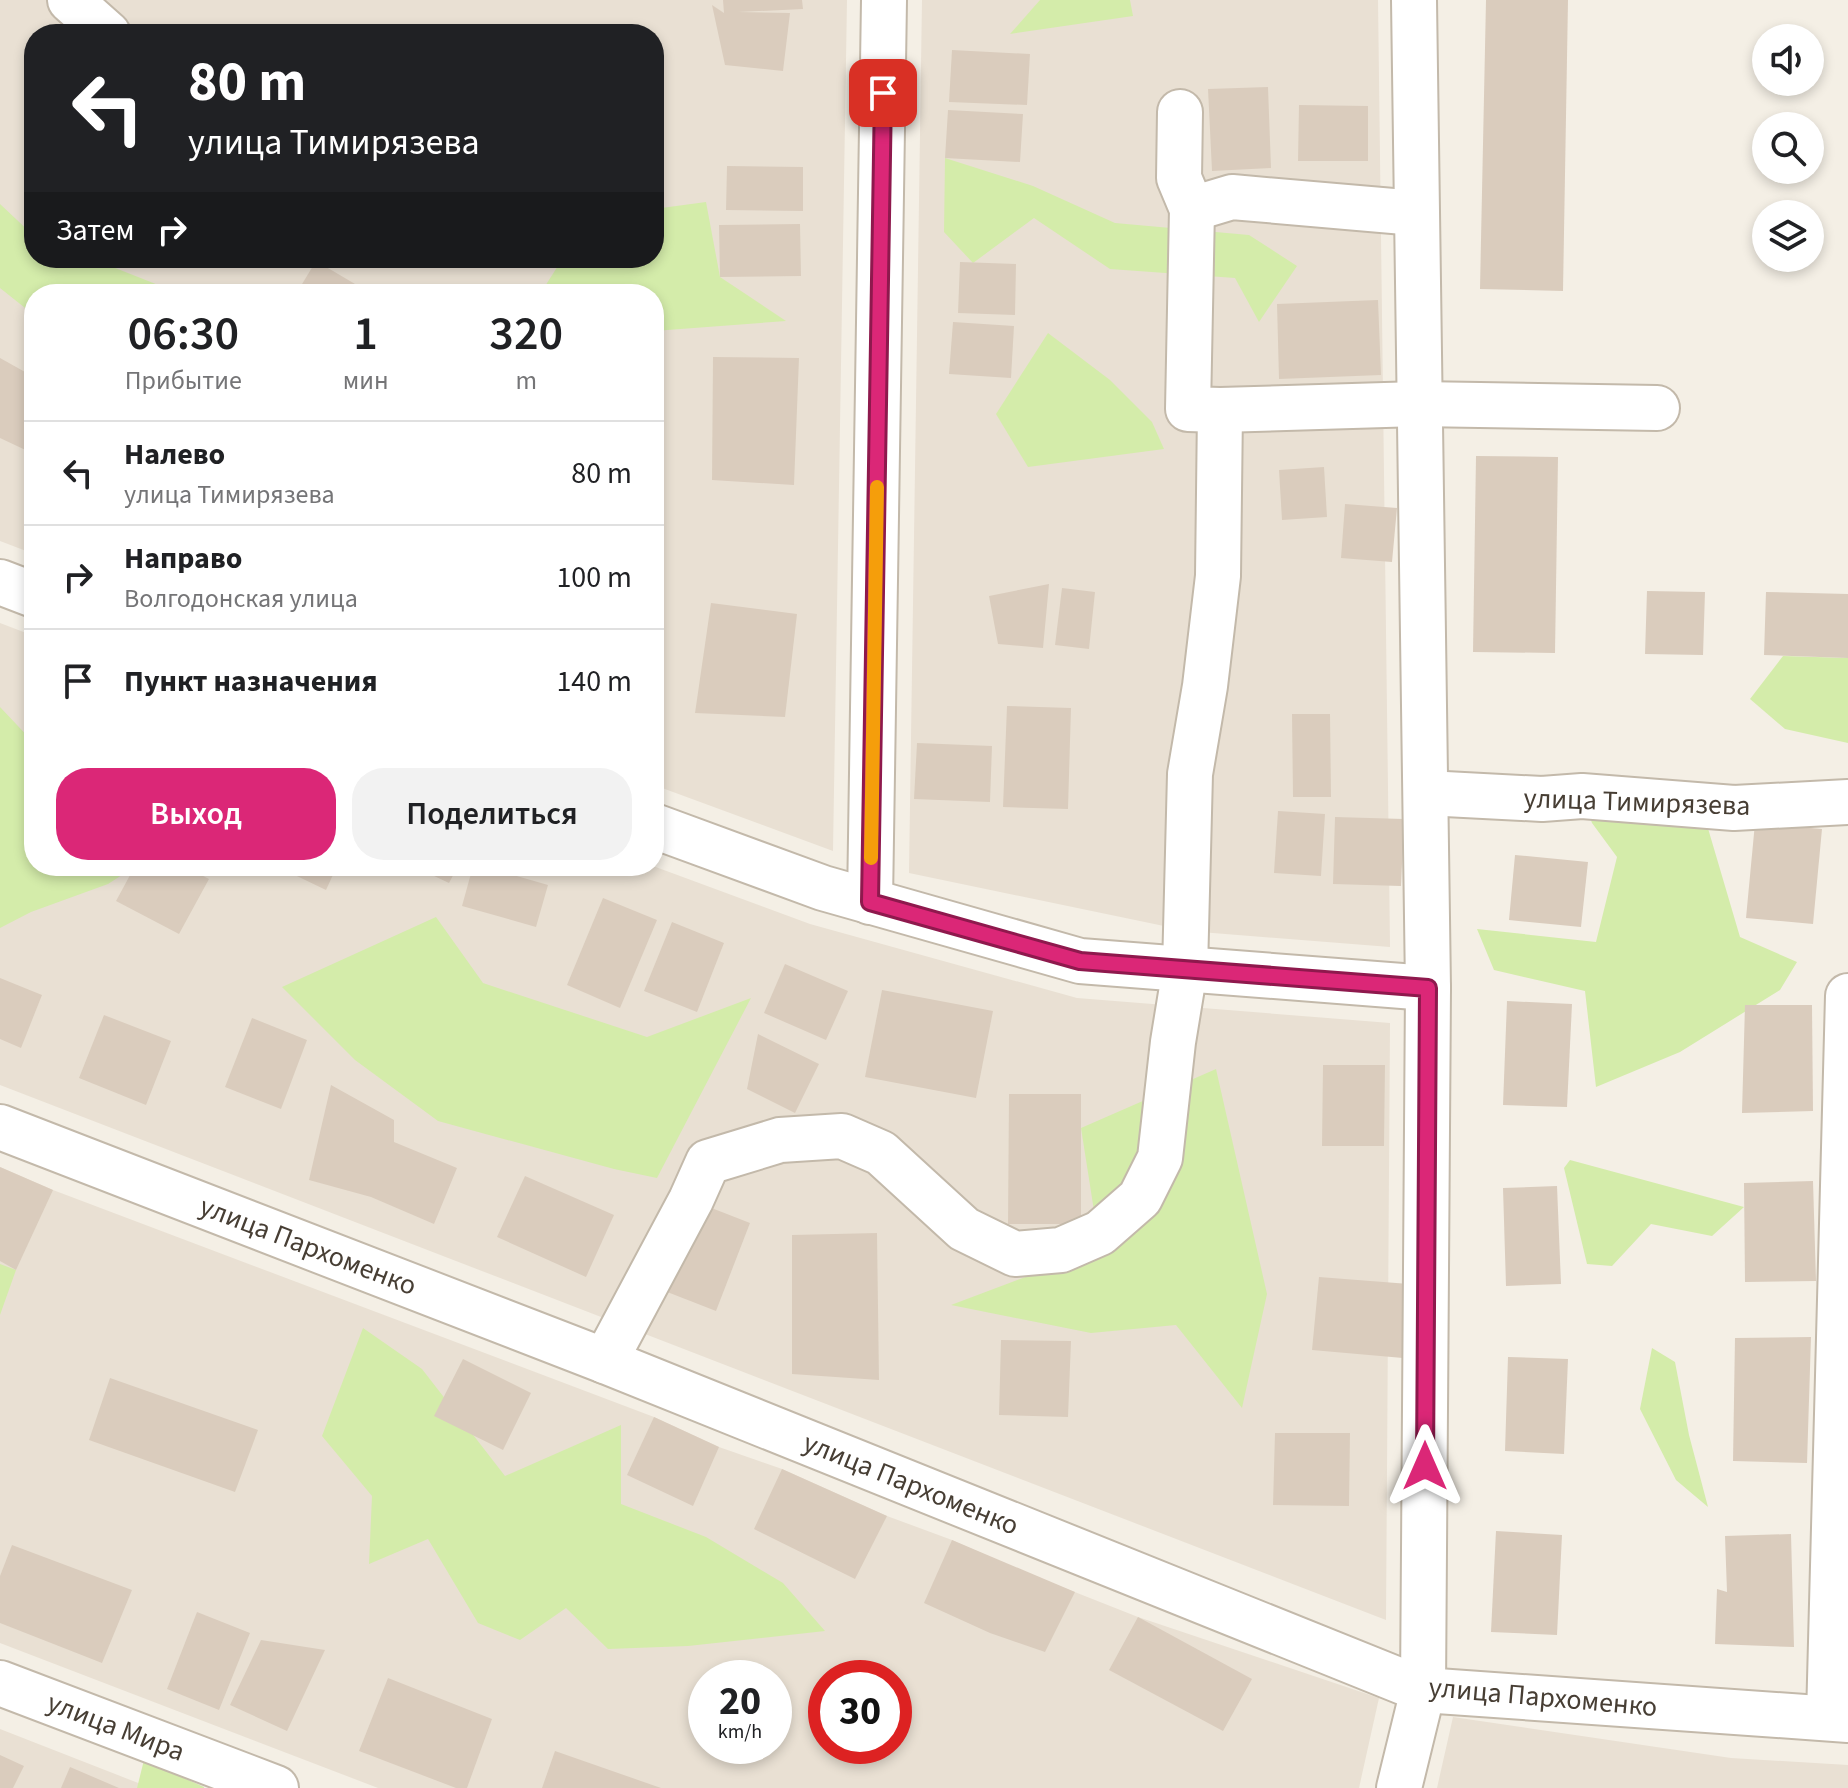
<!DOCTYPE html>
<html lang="ru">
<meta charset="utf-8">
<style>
:root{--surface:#fff;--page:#f2f2f2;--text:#202124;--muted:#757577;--line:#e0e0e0;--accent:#db2777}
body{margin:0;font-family:"Source Sans 3",sans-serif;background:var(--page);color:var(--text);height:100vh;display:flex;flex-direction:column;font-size:30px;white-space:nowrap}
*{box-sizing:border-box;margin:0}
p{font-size:26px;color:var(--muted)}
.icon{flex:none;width:44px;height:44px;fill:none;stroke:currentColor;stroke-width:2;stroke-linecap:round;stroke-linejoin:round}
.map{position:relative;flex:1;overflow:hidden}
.sheet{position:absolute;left:24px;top:284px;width:640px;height:592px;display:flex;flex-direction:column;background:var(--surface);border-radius:32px;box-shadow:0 4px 12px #0003}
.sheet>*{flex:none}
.banner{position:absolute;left:24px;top:24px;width:640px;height:244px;border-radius:32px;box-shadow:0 4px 12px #0003;background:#202124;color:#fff;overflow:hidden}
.fabs{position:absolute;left:1752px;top:24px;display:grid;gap:16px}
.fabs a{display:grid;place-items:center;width:72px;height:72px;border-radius:50%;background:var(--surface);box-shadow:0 4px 12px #0003;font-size:40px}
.speed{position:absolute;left:688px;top:1660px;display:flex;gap:16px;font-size:40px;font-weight:700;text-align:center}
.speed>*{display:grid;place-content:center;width:104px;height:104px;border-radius:50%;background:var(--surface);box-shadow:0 4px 12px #0003;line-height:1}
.speed small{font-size:20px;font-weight:400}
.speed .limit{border:12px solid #d22;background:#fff;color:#111}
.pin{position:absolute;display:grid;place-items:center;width:68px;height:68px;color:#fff;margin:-34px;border-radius:16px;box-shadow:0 4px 12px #0006}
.me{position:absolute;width:88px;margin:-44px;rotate:0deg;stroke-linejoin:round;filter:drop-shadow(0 0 6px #0008)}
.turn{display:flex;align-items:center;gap:28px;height:168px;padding:0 32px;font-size:36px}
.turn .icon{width:104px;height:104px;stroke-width:2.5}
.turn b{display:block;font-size:56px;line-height:68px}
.then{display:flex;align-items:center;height:76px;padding:0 32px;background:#0003;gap:16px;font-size:30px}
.eta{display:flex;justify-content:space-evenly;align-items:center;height:136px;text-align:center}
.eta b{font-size:48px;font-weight:600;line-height:56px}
.primary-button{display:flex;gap:16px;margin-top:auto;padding:16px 32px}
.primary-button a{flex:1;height:92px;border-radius:32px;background:var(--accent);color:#fff;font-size:32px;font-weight:600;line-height:92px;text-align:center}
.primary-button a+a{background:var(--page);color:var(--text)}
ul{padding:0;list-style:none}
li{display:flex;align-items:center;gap:24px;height:104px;padding:0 32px;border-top:2px solid var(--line)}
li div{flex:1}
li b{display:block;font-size:30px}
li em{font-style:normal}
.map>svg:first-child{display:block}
.residential{fill:#e9e0d3;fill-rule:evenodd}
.green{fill:#d4ecaa}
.building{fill:#daccbd}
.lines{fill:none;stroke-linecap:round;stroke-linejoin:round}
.minor-casing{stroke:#c3b9aa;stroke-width:48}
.minor{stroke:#fff;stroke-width:44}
.route-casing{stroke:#8e194d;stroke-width:20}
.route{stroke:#db2777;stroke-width:14}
.slow{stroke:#f59e0b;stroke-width:14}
.labels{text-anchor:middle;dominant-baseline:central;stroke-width:6;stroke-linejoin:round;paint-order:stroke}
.street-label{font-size:28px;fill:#473e34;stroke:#fff}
</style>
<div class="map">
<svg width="1848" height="1788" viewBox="0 0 1848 1788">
<rect width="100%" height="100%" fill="#f4efe5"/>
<g class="residential">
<path d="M0 0H847L833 851 654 785V294H34V554L0 541ZM34 34H654V258H34Z"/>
<path d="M922 0H1378L1390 947 1188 931 909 873Z"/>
<path d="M0 623 34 636V866H653L810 924 1077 998 1390 1023 1386 1620 0 1085Z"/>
<path d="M0 1167 53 1190 654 1417 719 1447 782 1469 887 1516 952 1540 1019 1570 1138 1617 1379 1698 1359 1788H378L0 1643ZM706 1678H774V1746H706ZM826 1678H894V1746H826Z"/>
<path d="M1453 1717 1731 1758 1848 1765V1788H1437Z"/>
<path d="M0 1729 151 1788H0Z"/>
</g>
<g class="green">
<path d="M1040 0H1130L1133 16 1010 34Z"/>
<path d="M945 158 1033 186 1115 223 1249 235 1297 266 1259 322 1235 278 1110 269 1034 218 973 263 944 232Z"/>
<path d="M706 202 720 277 786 321 654 331V294H540L563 258H654V209Z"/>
<path d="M0 204 34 236V258H90L181 294H34V315L0 288Z"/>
<path d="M1048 333 1110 380 1152 422 1164 449 1028 467 996 414Z"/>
<path d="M1783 656 1848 658V743L1785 729 1750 699Z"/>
<path d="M0 707 34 743V866H136L108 884 31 912 0 928Z"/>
<path d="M1582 796 1707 825 1740 937 1797 962 1780 990 1680 1052 1596 1087 1585 991 1494 970 1477 929 1596 942 1617 857 1592 823Z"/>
<path d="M436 917 483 983 647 1037 751 998 657 1178 614 1169 438 1121 355 1060 282 987Z"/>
<path d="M1216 1069 1267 1294 1242 1408 1176 1325 1091 1333 951 1305 1100 1249 1081 1128Z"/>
<path d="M1570 1160 1744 1207 1712 1236 1651 1224 1612 1266 1587 1264 1564 1168Z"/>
<path d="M0 1264 16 1270 0 1315Z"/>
<path d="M363 1328 422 1369 505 1476 621 1425V1504L706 1537 783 1583 825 1631 688 1646 608 1649 566 1608 520 1640 478 1623 428 1539 369 1564 372 1496 322 1436Z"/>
<path d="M1652 1348 1675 1362 1689 1435 1708 1507 1676 1480 1640 1409Z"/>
<path d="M144 1760 204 1787V1788H137Z"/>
</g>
<g class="building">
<path d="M723 0H802L803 9 738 12 790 13 783 71 725 65 712 5 724 13Z"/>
<path d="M1486 0H1568L1563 291 1480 289Z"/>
<path d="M952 50 1030 54 1027 105 949 102Z"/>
<path d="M1268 87 1271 168 1212 171 1208 89Z"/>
<path d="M1299 105 1368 106V161H1298Z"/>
<path d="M948 110 1023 114 1020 162 945 158Z"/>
<path d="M727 166 803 167V211L726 210Z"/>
<path d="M800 224 801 276 720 277 719 225Z"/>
<path d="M316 261 372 294H296Z"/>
<path d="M960 262 1016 264 1015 315 958 313Z"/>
<path d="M1378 300 1381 375 1279 379 1277 304Z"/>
<path d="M953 322 1014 326 1011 378 949 374Z"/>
<path d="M713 357 799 358 794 485 712 480Z"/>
<path d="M0 358 34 377V454L0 438Z"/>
<path d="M1476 456 1558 457 1555 653 1473 652Z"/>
<path d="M1324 467 1327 517 1282 520 1279 470Z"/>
<path d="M1345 504 1397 508 1392 562 1341 558Z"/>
<path d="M1049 584 1043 648 998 644 989 596Z"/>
<path d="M1062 588 1095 592 1089 649 1055 645Z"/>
<path d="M1647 591 1705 592 1703 655 1645 654Z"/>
<path d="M1766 592 1848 594V658L1764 655Z"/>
<path d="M711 603 797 614 785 717 695 713Z"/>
<path d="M1007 706 1071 708 1068 809 1003 807Z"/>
<path d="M1292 714H1330L1331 797H1293Z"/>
<path d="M917 743 992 746 990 802 914 799Z"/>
<path d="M1278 811 1325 814 1321 876 1274 873Z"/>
<path d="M1335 817 1404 819 1401 886 1333 884Z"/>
<path d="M1755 823 1822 829 1813 924 1746 918Z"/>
<path d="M1515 855 1588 862 1581 927 1509 920Z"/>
<path d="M135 866H184L209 879 179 934 116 901Z"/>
<path d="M276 866H337L326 890Z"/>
<path d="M413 866H458L449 883Z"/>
<path d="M473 866H482L548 885 536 927 462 906Z"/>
<path d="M603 898 657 920 620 1008 567 985Z"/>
<path d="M672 922 724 943 697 1012 644 991Z"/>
<path d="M785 964 848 991 826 1040 764 1013Z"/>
<path d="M0 978 42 995 21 1048 0 1039Z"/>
<path d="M882 990 993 1011 976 1098 865 1077Z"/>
<path d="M1507 1001 1572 1004 1567 1107 1503 1105Z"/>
<path d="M1745 1005H1812L1813 1111 1742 1113Z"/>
<path d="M104 1015 171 1041 146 1105 79 1078Z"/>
<path d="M252 1018 307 1040 281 1109 225 1087Z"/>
<path d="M758 1034 819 1064 795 1113 747 1089Z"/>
<path d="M1323 1065H1385L1384 1146H1322Z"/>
<path d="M331 1085 394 1120V1142L457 1168 434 1224 371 1197 309 1180Z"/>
<path d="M1009 1094H1081V1224H1008Z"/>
<path d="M0 1167 53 1190 16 1270 0 1261Z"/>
<path d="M525 1176 614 1215 586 1277 497 1237Z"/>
<path d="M1813 1181 1816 1281 1745 1282 1744 1183Z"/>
<path d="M1557 1186 1561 1284 1506 1286 1503 1188Z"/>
<path d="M691 1200 750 1223 716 1311 657 1288Z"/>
<path d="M877 1233 879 1380 792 1374V1235Z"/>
<path d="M1319 1277 1409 1284 1403 1358 1312 1350Z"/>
<path d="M1811 1337 1807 1463 1733 1461 1735 1338Z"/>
<path d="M1001 1340 1071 1341 1068 1417 999 1415Z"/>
<path d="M1508 1357 1568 1359 1564 1454 1505 1451Z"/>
<path d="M463 1359 531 1393 503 1450 434 1416Z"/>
<path d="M110 1378 258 1430 235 1492 89 1440Z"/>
<path d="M654 1417 719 1447 693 1506 627 1475Z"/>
<path d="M1275 1433H1350L1349 1506 1273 1505Z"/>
<path d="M782 1469 887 1516 855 1579 754 1529Z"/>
<path d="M1496 1531 1562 1535 1557 1635 1491 1632Z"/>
<path d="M1791 1534 1794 1647 1715 1644 1717 1589 1727 1592 1725 1536Z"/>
<path d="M952 1540 1075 1592 1045 1652 990 1633 924 1603Z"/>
<path d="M12 1545 132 1590 102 1663 0 1623V1576Z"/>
<path d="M197 1612 250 1633 219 1710 167 1689Z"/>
<path d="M1138 1617 1252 1679 1223 1731 1109 1670Z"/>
<path d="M261 1640 325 1650 287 1731 230 1705Z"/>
<path d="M388 1678 492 1719 467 1788H456L359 1751Z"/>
<path d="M555 1751 661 1788H542Z"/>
<path d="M0 1755 24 1766 13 1788H0Z"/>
<path d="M70 1767 119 1788H61Z"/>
</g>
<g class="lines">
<defs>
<g id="minor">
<path d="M70 0 108 34"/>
<path d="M1180 112 1179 178 1192 209 1188 409 1220 410 1418 404 1657 408"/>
<path d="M1192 209 1232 197 1416 213"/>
<path d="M0 582 34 595"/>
<path d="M1426 793 1542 799 1582 796 1734 808 1848 802"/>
<path d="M654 826 823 888 1080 961 1428 988"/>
<path d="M870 902 884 0"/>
<path d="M0 1127 605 1361 1423 1690 1848 1720"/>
<path d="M605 1361 691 1200 708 1162 780 1140 842 1136 881 1153 964 1229 1015 1254 1061 1250 1100 1233 1140 1198 1160 1158 1173 1042 1185 969 1190 774 1205 686 1218 576 1220 410"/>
<path d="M0 1683 276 1788"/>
<path d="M1829 1718 1848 996"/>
<path d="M1399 1788 1423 1690 1428 988 1414 0"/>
</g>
</defs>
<use href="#minor" class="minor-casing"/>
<use href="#minor" class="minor"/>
</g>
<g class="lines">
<defs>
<path id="route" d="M883 93 870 902 1080 961 1428 988 1425 1466"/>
</defs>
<use href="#route" class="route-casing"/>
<use href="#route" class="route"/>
<path class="slow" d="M871 858 877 487"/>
</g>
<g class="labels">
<g class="street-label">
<text transform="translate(1637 802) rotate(2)">улица Тимирязева</text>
<text transform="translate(308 1246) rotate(21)">улица Пархоменко</text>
<text transform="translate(911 1484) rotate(22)">улица Пархоменко</text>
<text transform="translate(1543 1697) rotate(5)">улица Пархоменко</text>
<text transform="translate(116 1727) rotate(21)">улица Мира</text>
</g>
</g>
</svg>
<div class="fabs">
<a><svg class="icon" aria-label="sound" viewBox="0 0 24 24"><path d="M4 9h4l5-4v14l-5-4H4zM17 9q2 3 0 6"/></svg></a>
<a><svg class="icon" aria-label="search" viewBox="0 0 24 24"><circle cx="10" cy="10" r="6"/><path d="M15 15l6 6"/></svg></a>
<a><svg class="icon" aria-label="layers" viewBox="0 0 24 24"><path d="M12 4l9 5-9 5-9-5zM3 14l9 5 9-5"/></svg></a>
</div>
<div class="speed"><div>20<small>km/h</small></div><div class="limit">30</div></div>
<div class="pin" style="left:883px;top:93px;background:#d93025"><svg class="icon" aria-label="arrive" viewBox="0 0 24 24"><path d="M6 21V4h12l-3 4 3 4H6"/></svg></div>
<svg class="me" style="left:1425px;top:1466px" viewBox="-20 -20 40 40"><path d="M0-17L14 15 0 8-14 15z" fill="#db2777" stroke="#fff" stroke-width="4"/></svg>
<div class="banner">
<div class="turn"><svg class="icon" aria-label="left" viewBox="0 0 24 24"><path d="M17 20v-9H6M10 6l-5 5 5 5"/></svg><div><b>80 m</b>улица Тимирязева</div></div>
<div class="then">Затем<svg class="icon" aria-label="right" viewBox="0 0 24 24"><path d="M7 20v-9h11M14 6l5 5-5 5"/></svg></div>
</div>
<section class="sheet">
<div class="eta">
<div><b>06:30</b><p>Прибытие</p></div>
<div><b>1</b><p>мин</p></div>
<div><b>320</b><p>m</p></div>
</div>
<ul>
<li><svg class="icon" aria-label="left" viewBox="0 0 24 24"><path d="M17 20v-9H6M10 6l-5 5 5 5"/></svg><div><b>Налево</b><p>улица Тимирязева</p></div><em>80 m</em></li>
<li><svg class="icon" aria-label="right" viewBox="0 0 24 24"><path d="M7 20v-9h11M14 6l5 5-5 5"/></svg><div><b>Направо</b><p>Волгодонская улица</p></div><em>100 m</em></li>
<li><svg class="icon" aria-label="arrive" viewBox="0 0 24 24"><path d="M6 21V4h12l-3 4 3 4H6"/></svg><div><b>Пункт назначения</b></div><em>140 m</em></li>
</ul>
<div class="primary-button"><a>Выход</a><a>Поделиться</a></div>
</section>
</div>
